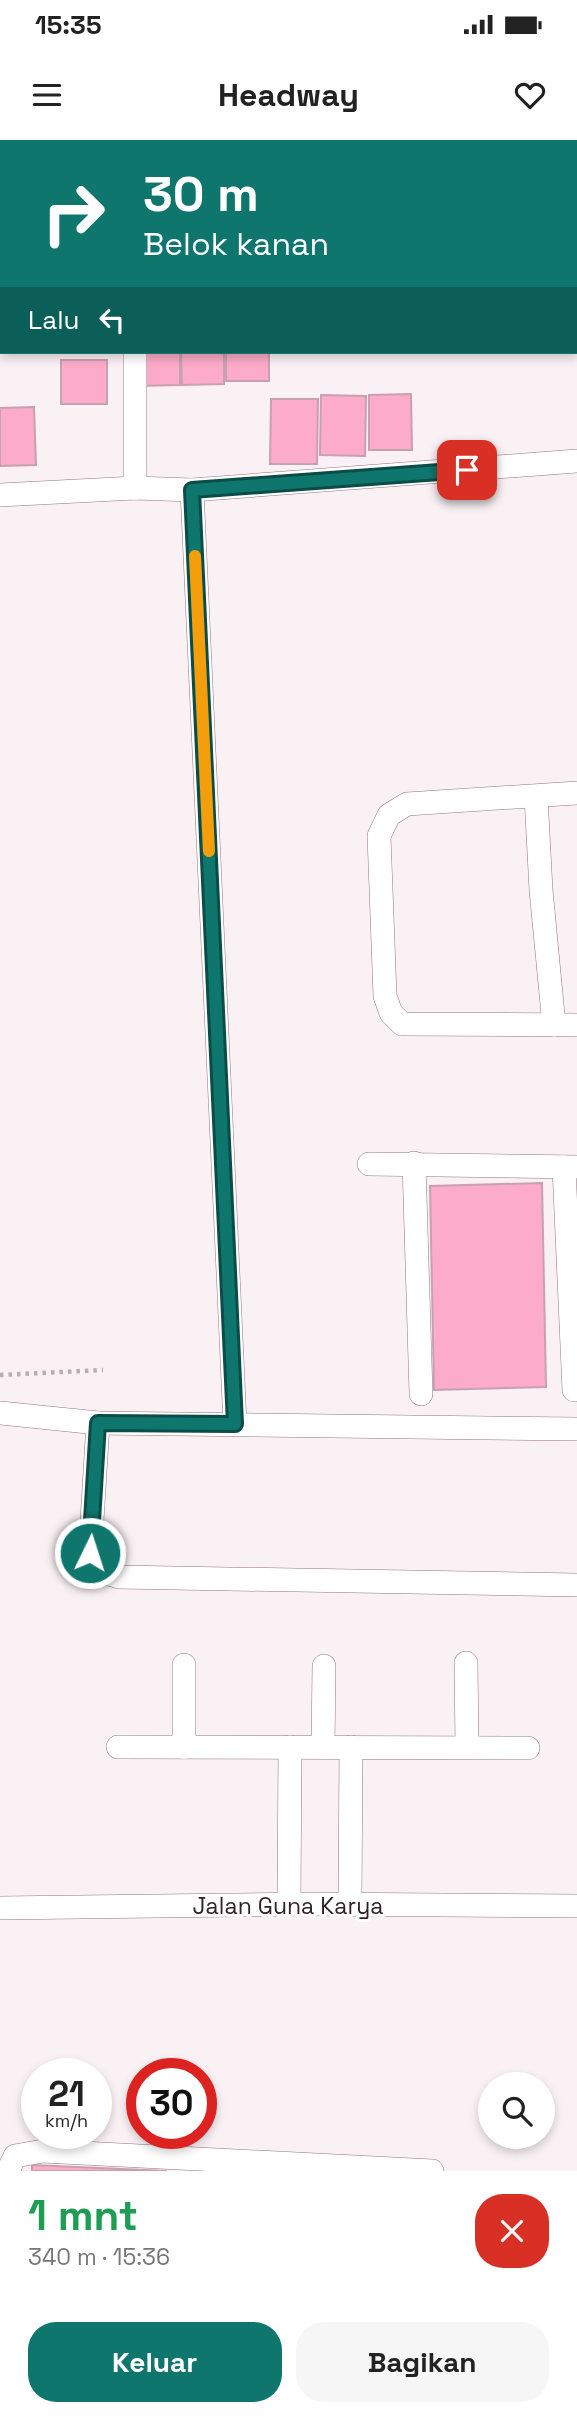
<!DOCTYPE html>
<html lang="id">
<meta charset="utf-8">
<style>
:root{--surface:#fff;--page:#f6f6f6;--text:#222;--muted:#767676;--accent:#0f766e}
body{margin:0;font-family:"Space Grotesk",sans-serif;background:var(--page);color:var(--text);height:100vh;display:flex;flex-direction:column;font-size:26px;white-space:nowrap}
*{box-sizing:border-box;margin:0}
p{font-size:23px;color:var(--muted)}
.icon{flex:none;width:38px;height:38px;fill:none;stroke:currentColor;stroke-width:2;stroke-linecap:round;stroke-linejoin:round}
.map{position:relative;height:2031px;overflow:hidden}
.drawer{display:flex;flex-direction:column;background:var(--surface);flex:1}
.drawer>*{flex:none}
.guide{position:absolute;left:0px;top:0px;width:578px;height:214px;box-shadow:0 4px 10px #0003;background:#0f766e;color:#fff;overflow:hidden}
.tools{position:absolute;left:478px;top:1932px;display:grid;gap:14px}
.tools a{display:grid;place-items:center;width:77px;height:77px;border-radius:50%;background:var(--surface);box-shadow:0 4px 10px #0003;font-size:35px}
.speed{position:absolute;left:21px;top:1918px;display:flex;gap:14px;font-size:35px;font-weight:700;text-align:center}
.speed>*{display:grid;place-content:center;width:91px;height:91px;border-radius:50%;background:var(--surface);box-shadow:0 4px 10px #0003;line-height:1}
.speed small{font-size:18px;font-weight:400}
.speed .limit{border:10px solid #d22;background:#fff;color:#111}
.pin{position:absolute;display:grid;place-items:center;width:60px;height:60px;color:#fff;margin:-30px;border-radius:14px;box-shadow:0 4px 10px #0006}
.me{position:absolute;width:77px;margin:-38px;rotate:4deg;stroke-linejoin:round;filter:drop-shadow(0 0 5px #0008)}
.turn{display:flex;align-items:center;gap:24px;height:147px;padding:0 28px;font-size:32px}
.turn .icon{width:91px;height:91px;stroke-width:2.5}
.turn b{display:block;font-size:49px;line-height:60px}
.then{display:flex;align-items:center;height:66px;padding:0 28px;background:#0003;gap:14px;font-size:26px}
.round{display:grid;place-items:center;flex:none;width:74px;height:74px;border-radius:28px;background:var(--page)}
.overview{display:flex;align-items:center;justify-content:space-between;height:119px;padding:0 28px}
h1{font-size:42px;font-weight:700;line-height:52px;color:#1e9e55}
.action{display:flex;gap:14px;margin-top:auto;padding:14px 28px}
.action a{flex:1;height:80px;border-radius:28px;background:var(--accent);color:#fff;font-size:28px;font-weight:700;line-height:80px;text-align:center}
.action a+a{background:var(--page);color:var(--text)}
.status{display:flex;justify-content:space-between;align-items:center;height:49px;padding:0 35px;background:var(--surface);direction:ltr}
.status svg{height:19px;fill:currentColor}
header{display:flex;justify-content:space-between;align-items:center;height:91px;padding:0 28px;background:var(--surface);font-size:32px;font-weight:700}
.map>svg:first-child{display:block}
.building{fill:#fcabc8;stroke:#c9a1ae;stroke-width:2}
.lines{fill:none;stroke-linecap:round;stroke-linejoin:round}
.service-casing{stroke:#987380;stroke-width:14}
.minor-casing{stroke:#987380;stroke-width:24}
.path{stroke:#b9aeb2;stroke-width:4.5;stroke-dasharray:3.5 5;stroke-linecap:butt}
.service{stroke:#fff;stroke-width:12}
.minor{stroke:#fff;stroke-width:23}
.route-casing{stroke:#0a4d48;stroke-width:18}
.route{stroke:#0f766e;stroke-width:12}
.slow{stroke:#f59e0b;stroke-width:12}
.labels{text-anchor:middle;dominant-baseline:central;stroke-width:6;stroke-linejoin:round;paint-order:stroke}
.street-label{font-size:23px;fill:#302126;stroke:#fff}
</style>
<div class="status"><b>15:35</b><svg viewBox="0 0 49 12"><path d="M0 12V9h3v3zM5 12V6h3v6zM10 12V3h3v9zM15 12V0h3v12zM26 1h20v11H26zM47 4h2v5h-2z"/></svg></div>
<header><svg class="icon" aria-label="menu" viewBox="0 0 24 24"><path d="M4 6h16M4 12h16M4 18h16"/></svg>Headway<svg class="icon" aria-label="heart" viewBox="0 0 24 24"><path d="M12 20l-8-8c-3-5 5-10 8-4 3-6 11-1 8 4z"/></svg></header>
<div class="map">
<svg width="577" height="2031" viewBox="0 0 577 2031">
<rect width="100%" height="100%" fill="#faf1f4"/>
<g class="building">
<path d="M135 212H180V245L136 246Z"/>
<path d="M181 212H224V244L182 245Z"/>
<rect x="226" y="212" width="43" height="29"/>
<rect x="61" y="220" width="46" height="44"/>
<path d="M411 254 412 310H369V255Z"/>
<path d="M321 255 366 256 365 316 320 315Z"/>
<path d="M271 259H318L317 324H270Z"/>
<path d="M34 267 36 325 0 326V268Z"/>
<path d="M542 1043 546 1247 434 1250 430 1046Z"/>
<path d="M32 2025 167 2031H32Z"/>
</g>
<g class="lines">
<defs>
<path id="service" d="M480 2 481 0"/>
<g id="minor">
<path d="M135 2V0"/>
<path d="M135 348V212"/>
<path d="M192 350 235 1284"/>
<path d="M0 355 135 348 192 350 577 321"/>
<path d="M577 653 407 664 389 675 379 696 385 856 391 873 402 884 577 885"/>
<path d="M536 657 541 750 554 885"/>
<path d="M414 1023 421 1254"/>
<path d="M369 1024 577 1027"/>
<path d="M564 1027 574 1250"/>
<path d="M0 1273 98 1283 577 1289"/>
<path d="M98 1283 90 1413 98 1430 119 1437 577 1445"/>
<path d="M466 1523 467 1607"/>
<path d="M118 1607 528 1608"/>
<path d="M184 1607V1525"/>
<path d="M323 1607 324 1526"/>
<path d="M289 1764 290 1607"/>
<path d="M350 1765 351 1607"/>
<path d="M0 1768 310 1764 577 1766"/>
<path d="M8 2031 15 2016 43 2011 432 2031"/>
</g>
</defs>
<use href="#service" class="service-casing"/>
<use href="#minor" class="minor-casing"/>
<path class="path" d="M0 1235 103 1230"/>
<use href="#service" class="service"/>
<use href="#minor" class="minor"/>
</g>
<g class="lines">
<defs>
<path id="route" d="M90 1413 98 1283 235 1284 192 350 467 330"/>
</defs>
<use href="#route" class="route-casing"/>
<use href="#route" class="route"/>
<path class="slow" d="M195 416 209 711"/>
</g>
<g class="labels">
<g class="street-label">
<text x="288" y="1766">Jalan Guna Karya</text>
</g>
</g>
</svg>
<div class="tools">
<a><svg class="icon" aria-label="search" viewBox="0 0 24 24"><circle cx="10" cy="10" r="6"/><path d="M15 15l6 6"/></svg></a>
</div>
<div class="speed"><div>21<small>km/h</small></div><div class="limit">30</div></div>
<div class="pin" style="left:467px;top:330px;background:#d93025"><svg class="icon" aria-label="arrive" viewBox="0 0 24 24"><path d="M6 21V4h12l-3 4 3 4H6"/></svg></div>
<svg class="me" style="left:90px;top:1413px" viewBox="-20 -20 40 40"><circle r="17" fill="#0f766e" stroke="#fff" stroke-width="3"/><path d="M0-11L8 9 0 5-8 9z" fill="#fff"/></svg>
<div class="guide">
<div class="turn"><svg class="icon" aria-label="right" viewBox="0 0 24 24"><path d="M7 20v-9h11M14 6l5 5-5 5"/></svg><div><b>30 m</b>Belok kanan</div></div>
<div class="then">Lalu<svg class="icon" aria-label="left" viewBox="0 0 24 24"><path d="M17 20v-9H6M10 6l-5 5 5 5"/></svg></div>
</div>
</div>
<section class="drawer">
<div class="overview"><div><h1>1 mnt</h1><p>340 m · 15:36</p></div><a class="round" style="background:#d93025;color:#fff"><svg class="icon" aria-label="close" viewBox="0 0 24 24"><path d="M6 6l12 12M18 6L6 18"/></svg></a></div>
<div class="action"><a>Keluar</a><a>Bagikan</a></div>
</section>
